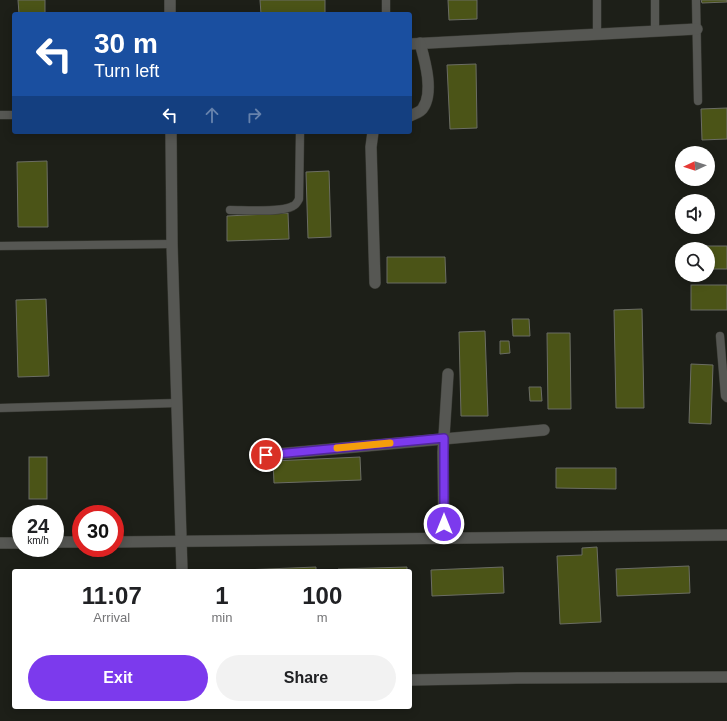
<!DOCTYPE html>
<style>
:root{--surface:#fff;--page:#f2f2f2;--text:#202124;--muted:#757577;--accent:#7c3aed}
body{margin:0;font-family:Helvetica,sans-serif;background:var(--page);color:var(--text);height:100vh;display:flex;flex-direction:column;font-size:15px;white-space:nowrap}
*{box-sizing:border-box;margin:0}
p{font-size:13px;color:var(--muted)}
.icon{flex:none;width:22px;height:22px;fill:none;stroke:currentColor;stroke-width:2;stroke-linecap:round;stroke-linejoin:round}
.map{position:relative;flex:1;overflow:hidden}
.panel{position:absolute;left:12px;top:569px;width:400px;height:140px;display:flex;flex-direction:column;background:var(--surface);border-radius:4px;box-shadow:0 2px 10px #0003}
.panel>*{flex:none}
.hud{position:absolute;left:12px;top:12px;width:400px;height:122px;border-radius:4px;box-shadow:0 2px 10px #0003;background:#1a4fa0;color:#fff;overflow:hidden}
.needle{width:26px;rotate:266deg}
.buttons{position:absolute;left:675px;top:146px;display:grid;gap:8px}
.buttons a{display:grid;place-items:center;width:40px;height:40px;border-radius:50%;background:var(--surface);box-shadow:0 2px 10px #0003;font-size:20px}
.speed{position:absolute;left:12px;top:505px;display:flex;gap:8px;font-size:20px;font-weight:700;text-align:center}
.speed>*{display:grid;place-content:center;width:52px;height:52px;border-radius:50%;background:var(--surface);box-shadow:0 2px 10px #0003;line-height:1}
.speed small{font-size:10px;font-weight:400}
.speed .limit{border:6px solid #d22;background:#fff;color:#111}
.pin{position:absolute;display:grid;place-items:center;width:34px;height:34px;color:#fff;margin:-17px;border:2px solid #fff;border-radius:50%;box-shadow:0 1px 4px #0007}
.me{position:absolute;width:44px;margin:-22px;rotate:0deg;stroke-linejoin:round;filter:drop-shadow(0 0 3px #0008)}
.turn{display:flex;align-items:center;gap:14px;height:84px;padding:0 16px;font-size:18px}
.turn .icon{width:52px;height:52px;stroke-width:2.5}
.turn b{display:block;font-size:28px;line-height:34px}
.lanes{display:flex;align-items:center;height:38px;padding:0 16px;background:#0003;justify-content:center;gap:20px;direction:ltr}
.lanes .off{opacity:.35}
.eta{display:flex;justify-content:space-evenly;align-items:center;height:68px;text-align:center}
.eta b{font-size:24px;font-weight:600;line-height:28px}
.action{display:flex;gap:8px;margin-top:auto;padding:8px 16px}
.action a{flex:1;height:46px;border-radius:24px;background:var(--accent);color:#fff;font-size:16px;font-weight:600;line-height:46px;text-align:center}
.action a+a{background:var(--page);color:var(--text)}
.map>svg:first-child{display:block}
.building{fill:#4b5417;stroke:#6b6d64}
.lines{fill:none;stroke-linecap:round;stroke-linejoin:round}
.service-casing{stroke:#3b3c36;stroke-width:9}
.minor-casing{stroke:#3b3c36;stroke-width:12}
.service{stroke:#565753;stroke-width:8}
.minor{stroke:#565753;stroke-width:11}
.route-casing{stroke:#51269a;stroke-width:10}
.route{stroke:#7c3aed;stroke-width:7}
.slow{stroke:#f59e0b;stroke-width:7}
</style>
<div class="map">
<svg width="727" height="721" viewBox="0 0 727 721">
<rect width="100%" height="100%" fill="#1d1f18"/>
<g class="building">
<path d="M18 0H45V14H19Z"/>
<path d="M260 0H325V14H261Z"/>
<path d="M448 0H477V19L449 20Z"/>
<path d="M701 0H727V2L702 3Z"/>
<path d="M476 64 477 128 450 129 447 65Z"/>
<path d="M727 108V139L702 140 701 109Z"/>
<path d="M47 161 48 227H18L17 162Z"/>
<path d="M329 171 331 237 308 238 306 172Z"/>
<path d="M288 213 289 239 227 241V216Z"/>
<path d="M692 246H727V269H708V249H692Z"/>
<path d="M387 257H445L446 283H387Z"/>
<rect x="691" y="285" width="36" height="25"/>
<path d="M46 299 49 376 18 377 16 300Z"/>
<path d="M642 309 644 408H616L614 310Z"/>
<path d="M512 319H529L530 336H513Z"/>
<path d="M485 331 488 416H461L459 332Z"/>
<path d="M547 333H570L571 409H548Z"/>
<path d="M500 341H509L510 353 500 354Z"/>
<path d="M691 364 713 365 711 424 689 423Z"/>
<path d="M529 387H541L542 401H530Z"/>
<rect x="29" y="457" width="18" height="42"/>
<path d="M360 457 361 480 274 483 273 461Z"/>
<path d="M556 468H616V489L556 488Z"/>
<path d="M597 547 601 622 560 624 557 556 582 555V548Z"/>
<path d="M689 566 690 593 617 596 616 569Z"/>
<path d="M316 567V571H243V570Z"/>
<path d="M407 567V571H338V569Z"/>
<path d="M503 567 504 593 432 596 431 570Z"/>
</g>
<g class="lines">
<defs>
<g id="service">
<path d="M696 0 698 101"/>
<path d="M386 14V0"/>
<path d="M655 31V0"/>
<path d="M597 34V0"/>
<path d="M0 115H14"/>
<path d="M230 210C245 210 281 213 293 206 296 205 298 201 299 199L300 132"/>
<path d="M0 246 172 244"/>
<path d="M720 336 725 396 727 398"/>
<path d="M0 408 177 403"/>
</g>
<g id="minor">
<path d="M170 0V14"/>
<path d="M410 44 697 29"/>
<path d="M410 116C414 114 421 112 423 108 434 92 425 61 420 43"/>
<path d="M171 132 172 244 182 571"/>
<path d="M373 132 371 147 375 283"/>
<path d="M266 455 544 430"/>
<path d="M444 538 443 452 448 374"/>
<path d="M55 542H81"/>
<path d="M115 542 727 535"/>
<path d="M0 543H21"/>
<path d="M410 680 517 678 727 677"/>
</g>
</defs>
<use href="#service" class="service-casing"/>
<use href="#minor" class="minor-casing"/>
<use href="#service" class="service"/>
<use href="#minor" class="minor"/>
</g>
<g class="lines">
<defs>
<path id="route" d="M266 455 444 438V524"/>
</defs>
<use href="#route" class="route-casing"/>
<use href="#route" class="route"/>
<path class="slow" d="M337 448 390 443"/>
</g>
</svg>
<div class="buttons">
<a><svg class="needle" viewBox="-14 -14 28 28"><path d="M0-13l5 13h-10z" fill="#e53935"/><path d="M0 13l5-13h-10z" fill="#757577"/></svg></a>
<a><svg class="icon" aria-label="sound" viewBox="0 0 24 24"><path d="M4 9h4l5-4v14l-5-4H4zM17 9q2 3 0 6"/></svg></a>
<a><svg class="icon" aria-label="search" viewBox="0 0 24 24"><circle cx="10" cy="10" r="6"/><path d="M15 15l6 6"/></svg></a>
</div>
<div class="speed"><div>24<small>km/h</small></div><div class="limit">30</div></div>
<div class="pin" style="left:266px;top:455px;background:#d93025"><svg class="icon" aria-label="arrive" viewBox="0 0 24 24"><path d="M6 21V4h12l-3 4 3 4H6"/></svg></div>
<svg class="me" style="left:444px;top:524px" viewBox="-20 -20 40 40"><circle r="17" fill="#7c3aed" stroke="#fff" stroke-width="3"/><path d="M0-11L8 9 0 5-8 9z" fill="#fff"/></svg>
<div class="hud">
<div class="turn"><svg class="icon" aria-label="left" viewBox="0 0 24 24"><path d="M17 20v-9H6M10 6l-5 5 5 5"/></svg><div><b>30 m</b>Turn left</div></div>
<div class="lanes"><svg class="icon" aria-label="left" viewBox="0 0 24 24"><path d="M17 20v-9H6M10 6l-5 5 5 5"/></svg><svg class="icon off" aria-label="ahead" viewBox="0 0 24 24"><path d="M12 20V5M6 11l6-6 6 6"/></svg><svg class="icon off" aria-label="right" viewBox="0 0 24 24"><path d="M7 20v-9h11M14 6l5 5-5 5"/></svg></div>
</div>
<section class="panel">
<div class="eta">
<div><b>11:07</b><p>Arrival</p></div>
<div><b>1</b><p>min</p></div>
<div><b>100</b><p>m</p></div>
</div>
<div class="action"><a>Exit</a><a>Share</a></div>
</section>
</div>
